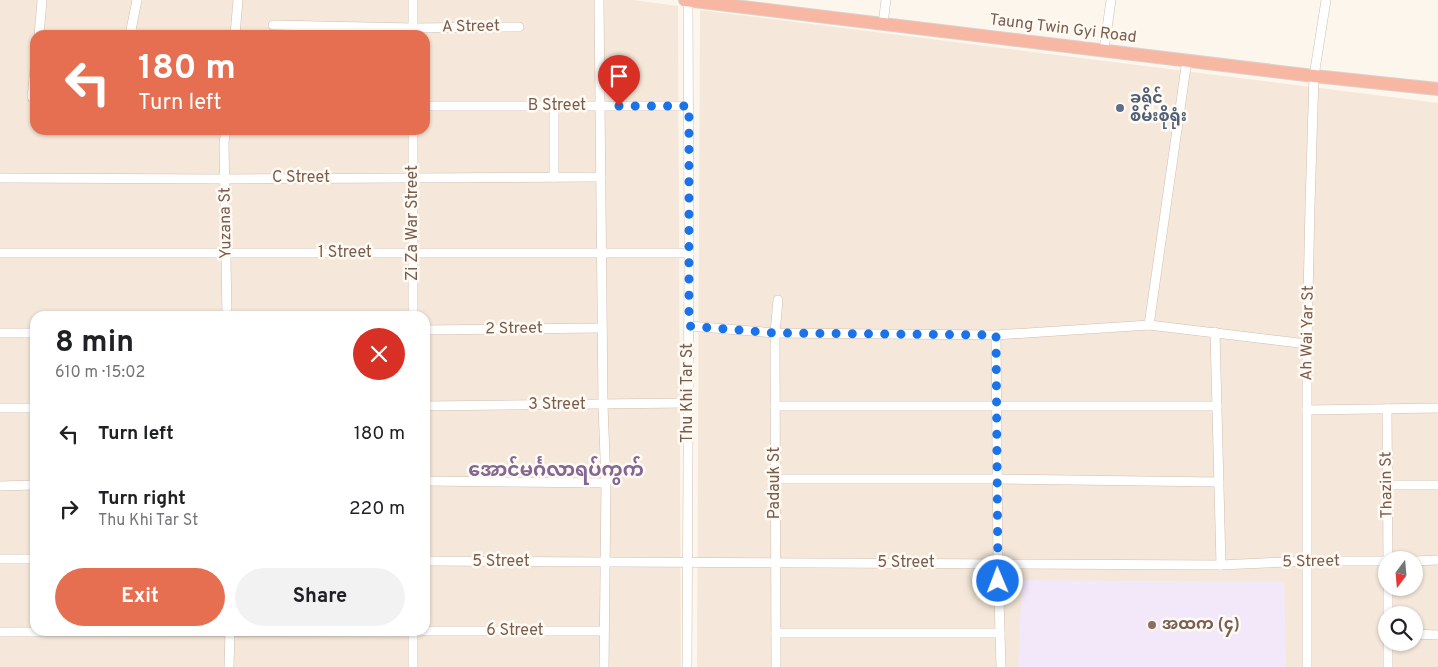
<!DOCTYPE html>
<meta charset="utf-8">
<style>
:root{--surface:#fff;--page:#f2f2f2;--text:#202124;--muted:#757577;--accent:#e76f51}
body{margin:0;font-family:Overpass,"Noto Sans Myanmar",sans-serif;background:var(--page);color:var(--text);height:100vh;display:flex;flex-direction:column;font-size:19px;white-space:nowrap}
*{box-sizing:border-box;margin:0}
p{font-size:16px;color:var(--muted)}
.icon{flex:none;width:28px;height:28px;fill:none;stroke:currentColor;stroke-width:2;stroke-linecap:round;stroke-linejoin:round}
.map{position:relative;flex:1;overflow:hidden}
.drawer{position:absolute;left:30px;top:311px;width:400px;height:325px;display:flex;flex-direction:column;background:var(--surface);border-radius:15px;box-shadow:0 1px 4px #0004}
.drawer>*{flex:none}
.hud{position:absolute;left:30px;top:30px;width:400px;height:105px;border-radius:15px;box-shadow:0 1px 4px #0004;background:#e76f51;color:#fff;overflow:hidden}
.needle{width:32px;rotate:196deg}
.buttons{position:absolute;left:1378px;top:551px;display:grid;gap:10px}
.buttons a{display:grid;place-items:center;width:45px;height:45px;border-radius:50%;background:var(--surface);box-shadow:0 1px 4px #0004;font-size:25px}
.pin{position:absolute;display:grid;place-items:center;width:42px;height:42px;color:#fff;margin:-51px -21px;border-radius:50% 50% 50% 0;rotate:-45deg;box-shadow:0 0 5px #0007}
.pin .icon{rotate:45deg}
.me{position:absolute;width:55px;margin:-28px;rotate:359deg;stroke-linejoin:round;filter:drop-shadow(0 0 4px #0008)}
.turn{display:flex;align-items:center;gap:18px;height:105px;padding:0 25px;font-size:22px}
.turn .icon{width:65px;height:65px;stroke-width:2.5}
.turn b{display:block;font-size:35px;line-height:42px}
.round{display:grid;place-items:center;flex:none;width:52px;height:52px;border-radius:26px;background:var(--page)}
.overview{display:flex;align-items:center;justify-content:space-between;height:85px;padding:0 25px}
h1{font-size:30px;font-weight:700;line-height:38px}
.cta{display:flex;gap:10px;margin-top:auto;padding:10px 25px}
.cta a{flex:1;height:58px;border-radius:30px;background:var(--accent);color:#fff;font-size:20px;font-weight:700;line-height:58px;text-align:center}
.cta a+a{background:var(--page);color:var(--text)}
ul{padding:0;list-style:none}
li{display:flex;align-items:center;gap:15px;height:75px;padding:0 25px}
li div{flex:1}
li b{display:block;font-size:19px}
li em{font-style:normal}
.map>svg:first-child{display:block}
.residential{fill:#f5e8da;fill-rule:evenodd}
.education{fill:#f3e8fa}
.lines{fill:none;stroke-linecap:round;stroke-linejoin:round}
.minor-casing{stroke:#d1beb0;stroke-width:10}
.highway-casing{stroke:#dad1cd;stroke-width:14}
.minor{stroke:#fff;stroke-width:9}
.highway{stroke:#f7b7a3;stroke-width:12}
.route{stroke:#1a73e8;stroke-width:9;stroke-dasharray:0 16.2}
.service-dot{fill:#5c6f8a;stroke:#fffaf3;stroke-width:2}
.education-dot{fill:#8d6e63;stroke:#fffaf3;stroke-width:2}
.labels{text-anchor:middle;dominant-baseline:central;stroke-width:5;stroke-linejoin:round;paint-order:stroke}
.street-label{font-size:16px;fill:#7a5c4d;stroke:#fffaf3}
.service-label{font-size:16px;font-weight:bold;fill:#4e5e75;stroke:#fffaf3;text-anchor:start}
.education-label{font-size:16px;font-weight:bold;fill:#785e54;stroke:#fffaf3;text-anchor:start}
.quarter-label{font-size:19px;font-weight:bold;fill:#846695;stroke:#fffaf3}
</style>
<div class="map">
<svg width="1438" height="667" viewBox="0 0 1438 667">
<rect width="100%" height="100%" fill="#fdf6ec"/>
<g class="residential">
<path d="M0 0H633L678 6 681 667H0ZM35 35H425V130H35ZM35 316H425V631H35Z"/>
<path d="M700 10 1438 103V667H697ZM1386 560H1414V588H1386ZM1386 615H1414V642H1386Z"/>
</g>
<path class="education" d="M1022 580 1284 582 1286 667H1018Z"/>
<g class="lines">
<defs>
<g id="minor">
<path d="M413 0V35"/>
<path d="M599 0 603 405 606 483 604 667"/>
<path d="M883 24 886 0"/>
<path d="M273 25 413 28 519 27"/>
<path d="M39 35 42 0"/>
<path d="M130 35 137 0"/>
<path d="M235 35 238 0"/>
<path d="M1104 50 1111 0"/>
<path d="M35 69 32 97H35"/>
<path d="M425 106H689"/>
<path d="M226 130 224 142 227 316"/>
<path d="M413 130V316"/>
<path d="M554 177V106"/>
<path d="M0 178 225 179 601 177"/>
<path d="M0 253H689"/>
<path d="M1149 325 1187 60"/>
<path d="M689 326 775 333 996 335 1149 325 1307 344"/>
<path d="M425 330 602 328"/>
<path d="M1215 332 1221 565"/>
<path d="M0 333H35"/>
<path d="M996 335 998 564 1001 667"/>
<path d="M425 406 688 403"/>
<path d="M775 406H1217"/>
<path d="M0 408H35"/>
<path d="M1387 409 1388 560"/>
<path d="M1307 410 1438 408"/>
<path d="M775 479H998L1219 482"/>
<path d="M425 481 606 483"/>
<path d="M1387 485H1438"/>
<path d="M0 486 35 485"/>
<path d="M0 559H35"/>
<path d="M425 561 1221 565 1307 561H1386"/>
<path d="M1414 561 1438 560"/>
<path d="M1388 588V615"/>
<path d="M413 631V667"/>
<path d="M425 631H604"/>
<path d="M0 632 417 631"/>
<path d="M776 633H1000"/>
<path d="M1414 634 1438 635"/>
<path d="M229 667 230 631"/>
<path d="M687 667 689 253 688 0"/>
<path d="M776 667 775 333 778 300"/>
<path d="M1307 667V344L1310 205 1314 76 1326 0"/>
<path d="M1388 667V642"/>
</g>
<path id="highway" d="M685 0 1314 76 1438 89"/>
</defs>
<use href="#minor" class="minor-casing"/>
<use href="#highway" class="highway-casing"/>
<use href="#minor" class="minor"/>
<use href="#highway" class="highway"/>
</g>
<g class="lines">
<path class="route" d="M619 106H689V326L775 333 996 335 998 581"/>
</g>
<circle class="service-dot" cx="1120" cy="108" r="5"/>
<circle class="education-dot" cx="1152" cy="625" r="5"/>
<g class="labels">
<g class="street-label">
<text transform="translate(471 27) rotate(-1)">A Street</text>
<text transform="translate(1063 29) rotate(7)">Taung Twin Gyi Road</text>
<text x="557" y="106">B Street</text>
<text x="301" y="178">C Street</text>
<text transform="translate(226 223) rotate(-91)">Yuzana St</text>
<text transform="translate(413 223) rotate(-90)">Zi Za War Street</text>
<text x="345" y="253">1 Street</text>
<text transform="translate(514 329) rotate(-1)">2 Street</text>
<text transform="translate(1308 333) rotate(-89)">Ah Wai Yar St</text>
<text transform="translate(688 393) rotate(-90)">Thu Khi Tar St</text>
<text x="557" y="405">3 Street</text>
<text transform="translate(775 483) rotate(-90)">Padauk St</text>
<text transform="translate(1387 485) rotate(-91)">Thazin St</text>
<text x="501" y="562">5 Street</text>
<text transform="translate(1311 562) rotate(-1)">5 Street</text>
<text x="906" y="563">5 Street</text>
<text x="515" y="631">6 Street</text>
</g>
<g class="service-label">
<text x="1130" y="99">ခရိုင်<tspan x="1130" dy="18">စိမ်းစိုရုံး</tspan></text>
</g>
<g class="education-label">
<text x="1162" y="625">အထက (၄)</text>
</g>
<g class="quarter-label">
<text x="556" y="471">အောင်မင်္ဂလာရပ်ကွက်</text>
</g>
</g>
</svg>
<div class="buttons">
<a><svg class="needle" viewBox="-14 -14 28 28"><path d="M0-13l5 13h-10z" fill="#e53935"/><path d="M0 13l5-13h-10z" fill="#757577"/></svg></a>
<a><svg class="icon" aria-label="search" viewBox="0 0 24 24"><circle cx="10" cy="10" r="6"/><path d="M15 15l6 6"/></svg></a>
</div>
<div class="pin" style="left:619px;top:106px;background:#d93025"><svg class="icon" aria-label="arrive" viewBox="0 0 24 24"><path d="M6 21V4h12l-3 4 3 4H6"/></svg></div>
<svg class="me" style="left:998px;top:581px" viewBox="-20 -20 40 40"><circle r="17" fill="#1a73e8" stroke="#fff" stroke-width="3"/><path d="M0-11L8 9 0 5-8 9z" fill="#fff"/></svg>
<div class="hud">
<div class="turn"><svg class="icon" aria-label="left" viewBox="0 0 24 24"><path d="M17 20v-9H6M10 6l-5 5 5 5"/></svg><div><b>180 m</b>Turn left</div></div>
</div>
<section class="drawer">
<div class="overview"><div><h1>8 min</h1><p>610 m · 15:02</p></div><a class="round" style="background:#d93025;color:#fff"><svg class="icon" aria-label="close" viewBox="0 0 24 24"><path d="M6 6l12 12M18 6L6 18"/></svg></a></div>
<ul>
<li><svg class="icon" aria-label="left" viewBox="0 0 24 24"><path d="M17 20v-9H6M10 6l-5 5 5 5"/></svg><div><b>Turn left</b></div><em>180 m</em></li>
<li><svg class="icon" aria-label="right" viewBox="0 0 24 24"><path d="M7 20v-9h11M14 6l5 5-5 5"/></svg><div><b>Turn right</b><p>Thu Khi Tar St</p></div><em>220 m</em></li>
</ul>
<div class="cta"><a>Exit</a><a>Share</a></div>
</section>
</div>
